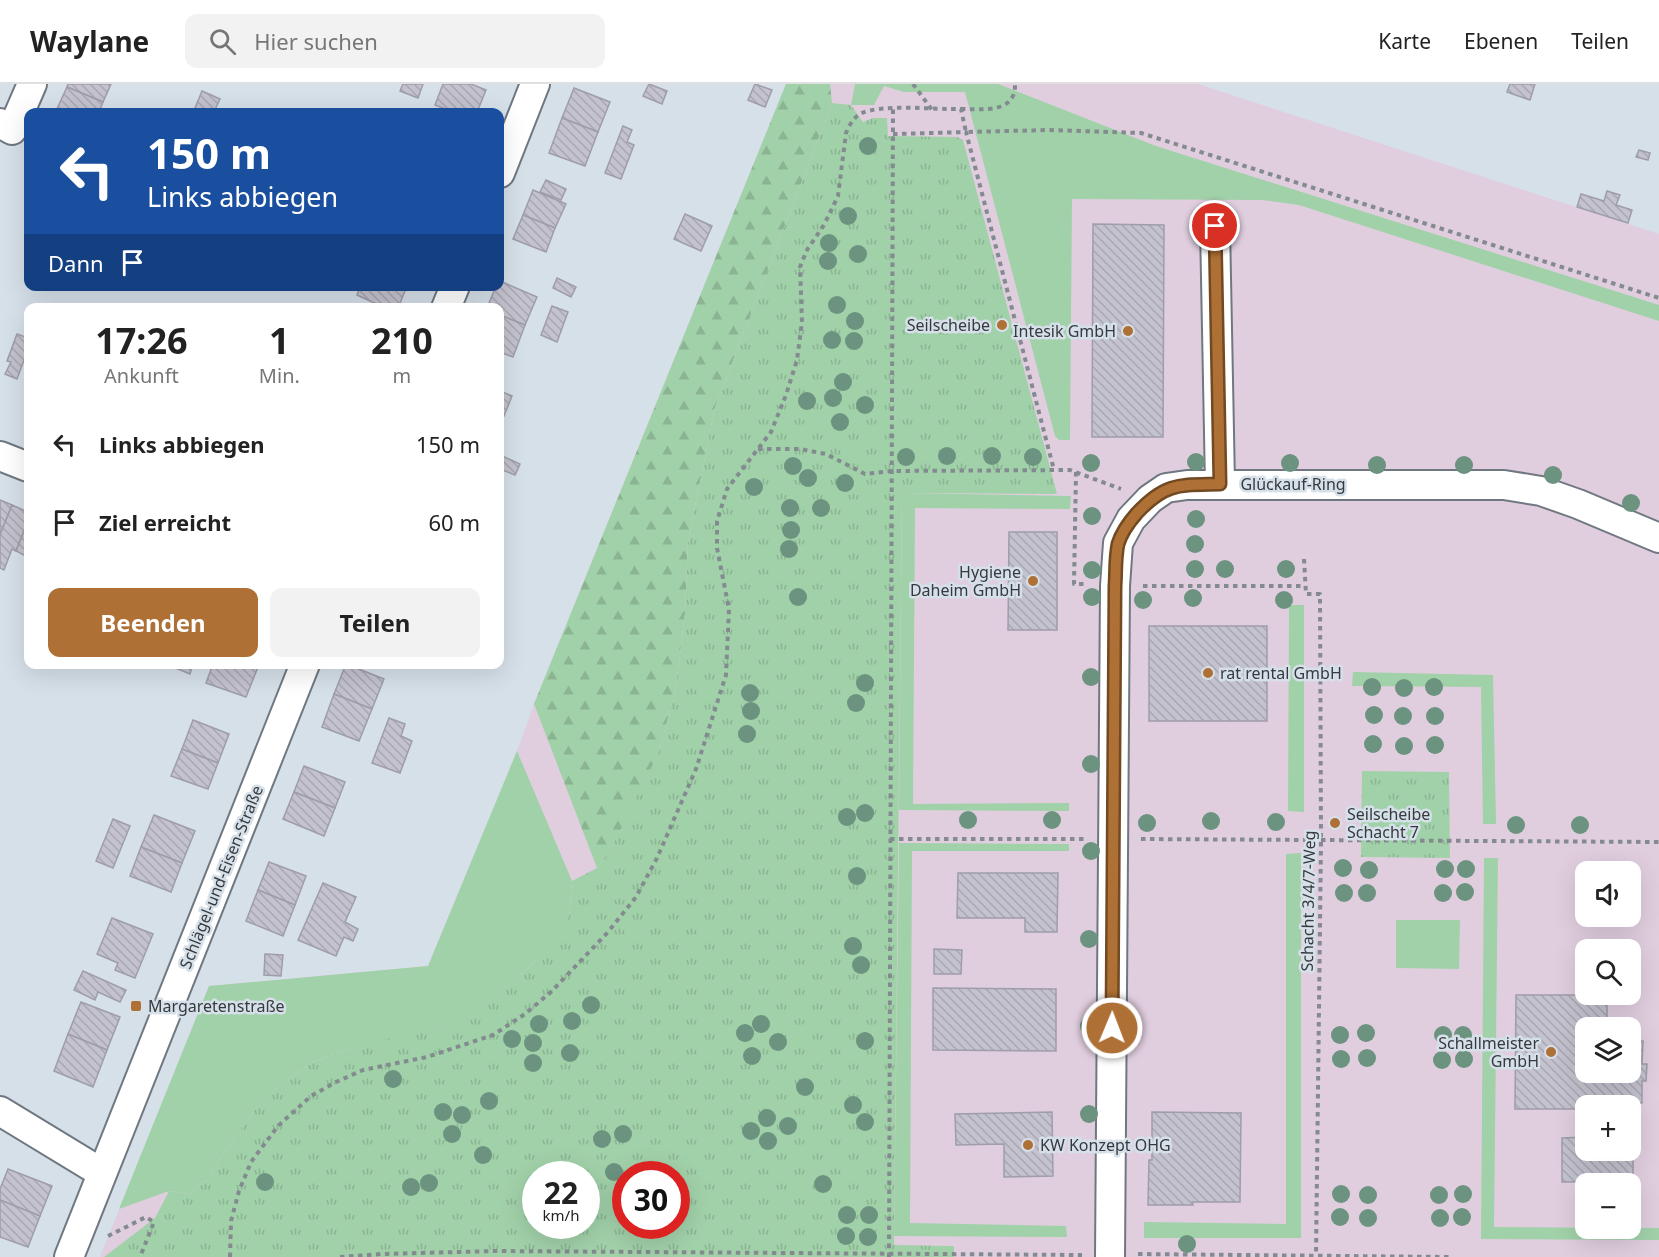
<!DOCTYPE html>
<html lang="de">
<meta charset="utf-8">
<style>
:root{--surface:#fff;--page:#f2f2f2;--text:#222;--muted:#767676;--line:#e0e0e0;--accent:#ae7035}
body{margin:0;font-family:"Noto Sans",sans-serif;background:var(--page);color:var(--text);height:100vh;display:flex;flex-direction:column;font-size:22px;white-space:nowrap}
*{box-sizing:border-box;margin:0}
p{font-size:20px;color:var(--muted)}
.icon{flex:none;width:33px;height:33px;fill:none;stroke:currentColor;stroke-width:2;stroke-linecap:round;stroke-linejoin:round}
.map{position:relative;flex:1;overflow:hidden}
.panel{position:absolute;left:24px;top:219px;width:480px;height:366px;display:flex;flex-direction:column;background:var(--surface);border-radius:12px;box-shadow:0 6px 24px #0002}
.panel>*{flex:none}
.guide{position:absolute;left:24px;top:24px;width:480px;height:183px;border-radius:12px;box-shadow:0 6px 24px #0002;background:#1a4fa0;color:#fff;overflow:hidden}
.fabs{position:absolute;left:1575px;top:777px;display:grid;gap:12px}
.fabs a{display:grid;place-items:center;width:66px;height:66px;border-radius:12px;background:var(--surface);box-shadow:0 6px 24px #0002;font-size:30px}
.speed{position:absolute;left:522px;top:1077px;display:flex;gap:12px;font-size:30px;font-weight:700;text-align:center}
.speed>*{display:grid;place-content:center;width:78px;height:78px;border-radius:50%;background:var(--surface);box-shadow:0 6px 24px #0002;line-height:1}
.speed small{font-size:15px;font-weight:400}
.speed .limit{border:9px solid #d22;background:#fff;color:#111}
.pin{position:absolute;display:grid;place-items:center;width:51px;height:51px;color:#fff;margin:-26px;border:3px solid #fff;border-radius:50%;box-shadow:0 2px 6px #0007}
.me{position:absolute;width:66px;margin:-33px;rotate:1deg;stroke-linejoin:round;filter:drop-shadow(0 0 4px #0008)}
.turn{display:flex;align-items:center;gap:21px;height:126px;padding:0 24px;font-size:27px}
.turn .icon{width:78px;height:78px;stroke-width:2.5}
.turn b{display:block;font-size:42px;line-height:51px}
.then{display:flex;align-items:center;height:57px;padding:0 24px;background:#0003;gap:12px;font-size:22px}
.eta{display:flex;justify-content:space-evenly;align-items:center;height:102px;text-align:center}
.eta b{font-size:36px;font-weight:700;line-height:42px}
.cta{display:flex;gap:12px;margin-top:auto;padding:12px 24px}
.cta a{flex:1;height:69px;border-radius:12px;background:var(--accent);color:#fff;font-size:24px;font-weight:700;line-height:69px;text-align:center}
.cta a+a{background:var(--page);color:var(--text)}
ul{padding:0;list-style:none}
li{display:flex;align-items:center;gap:18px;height:78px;padding:0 24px}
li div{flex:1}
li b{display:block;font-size:22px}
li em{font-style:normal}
header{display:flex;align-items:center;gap:36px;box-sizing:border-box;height:84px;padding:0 30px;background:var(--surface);border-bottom:2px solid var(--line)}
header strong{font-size:28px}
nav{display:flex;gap:33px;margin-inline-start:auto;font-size:21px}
.search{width:420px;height:54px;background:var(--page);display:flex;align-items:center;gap:15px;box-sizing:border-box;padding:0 21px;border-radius:12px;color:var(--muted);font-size:22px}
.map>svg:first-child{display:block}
.industrial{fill:#e0cedf;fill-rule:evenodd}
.grass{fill:#a1d1a9}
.forest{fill:url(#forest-firs)}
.park{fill:url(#park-tufts);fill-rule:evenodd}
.building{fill:url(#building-back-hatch);stroke:#9e9da9;stroke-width:1.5}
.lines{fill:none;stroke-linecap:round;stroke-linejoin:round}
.minor-casing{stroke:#6f7880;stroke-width:32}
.path{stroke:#838a90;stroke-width:4;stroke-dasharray:4.5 4.5;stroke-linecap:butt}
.minor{stroke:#fff;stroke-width:28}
.tree{fill:#6c937f}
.route-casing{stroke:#714922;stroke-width:15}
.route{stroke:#ae7035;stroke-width:10}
.poi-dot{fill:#ae7035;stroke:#d6e0e9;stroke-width:2}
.labels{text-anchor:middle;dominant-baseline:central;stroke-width:5;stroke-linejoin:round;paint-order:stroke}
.poi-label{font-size:16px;fill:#363a3e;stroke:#d6e0e9;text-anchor:end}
.street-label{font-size:16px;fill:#363a3e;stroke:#d6e0e9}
</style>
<header>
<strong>Waylane</strong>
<div class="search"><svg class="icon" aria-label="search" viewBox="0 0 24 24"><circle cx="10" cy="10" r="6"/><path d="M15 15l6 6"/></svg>Hier suchen</div>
<nav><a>Karte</a><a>Ebenen</a><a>Teilen</a></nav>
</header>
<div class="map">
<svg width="1659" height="1173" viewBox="0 0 1659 1173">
<defs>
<pattern id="forest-firs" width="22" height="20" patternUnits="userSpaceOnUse" patternTransform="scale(1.5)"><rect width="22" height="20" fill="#a1d1a9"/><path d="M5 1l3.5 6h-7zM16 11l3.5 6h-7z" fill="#8bb492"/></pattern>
<pattern id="park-tufts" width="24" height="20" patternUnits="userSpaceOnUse" patternTransform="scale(1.5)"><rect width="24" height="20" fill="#a1d1a9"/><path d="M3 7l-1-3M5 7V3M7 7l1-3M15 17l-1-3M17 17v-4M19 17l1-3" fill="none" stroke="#8bb492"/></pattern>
<pattern id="building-back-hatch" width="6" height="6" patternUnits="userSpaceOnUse" patternTransform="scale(1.5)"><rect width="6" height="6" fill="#c3c2ce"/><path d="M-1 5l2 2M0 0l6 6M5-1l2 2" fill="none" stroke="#a8a7b2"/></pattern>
</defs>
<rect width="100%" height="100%" fill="#d6e0e9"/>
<path class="industrial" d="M786 0H1198L1659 150V1173H100L209 902 428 882 517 667 534 620ZM1586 788H1630V832H1586ZM1586 866H1630V910H1586ZM1586 944H1630V988H1586ZM1586 1022H1630V1066H1586ZM536 1090H586V1142H536ZM626 1090H676V1142H626ZM1586 1100H1630V1144H1586Z"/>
<g class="grass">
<path d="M855 0H998L1156 62 1659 221V237L1299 121 1262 116 1072 115 1070 356H1059L1055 352 965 8H904L884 2 874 21H851Z"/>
<path d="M902 409 1071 412 1070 425 915 424 913 720 1069 719V727L899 726Z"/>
<path d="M1289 521H1304V728L1288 727Z"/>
<path d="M1353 588 1493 591 1496 740H1483L1481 603 1352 602Z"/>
<path d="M517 667 572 797 569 833 553 856 534 879 497 910 463 932 443 942 349 965 313 978 286 996 256 1024 218 1077 209 1095 189 1110 169 1107 119 1125 209 902 428 882Z"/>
<path d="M899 759 1069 760V767H912L910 1139 1066 1142 1067 1153 894 1152Z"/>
<path d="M1301 769V1154H1144V1138L1286 1140V770Z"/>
<path d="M1484 774H1498L1494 1143 1659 1144V1156L1481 1155Z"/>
<path d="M1396 836H1460L1459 885 1396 884Z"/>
</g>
<path class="forest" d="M786 0H830L832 19 715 323 688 458 685 529 676 603 659 668 626 738 610 767 597 784 534 620Z"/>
<g class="park">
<path d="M832 19 851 21 863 38 873 34H887L888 52 957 53 963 56 1057 410 902 409 894 1161 954 1162V1173H104L155 1134 169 1107 189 1110 209 1095 218 1077 256 1024 286 996 313 978 349 965 376 957 443 942 497 910 534 879 569 833 572 797 597 784 610 767 659 668 676 603 685 529 688 458 715 323ZM536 1090H586V1142H536ZM626 1090H676V1142H626Z"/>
<path d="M1362 687 1449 688 1450 774 1361 773Z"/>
</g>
<g class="building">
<path d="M68 0H111L103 18 67 3Z"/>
<path d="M403 0H423L418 14 400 7Z"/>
<path d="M443 0H471L486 6 477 28H453L435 21Z"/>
<path d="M649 0 667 7 662 20 643 12Z"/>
<path d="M755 0 772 6 765 23 748 16Z"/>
<path d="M1510 0H1535L1530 16 1507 8Z"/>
<path d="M67 3 103 18 99 28 56 27Z"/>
<path d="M574 4 610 18 598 48 562 34Z"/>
<path d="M202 7 220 15 214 28H205L195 24Z"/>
<path d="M562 34 598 48 585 82 549 69Z"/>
<path d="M623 42 632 46 627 58 634 61 621 95 605 89Z"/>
<path d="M1639 66 1650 69 1648 76 1636 73Z"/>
<path d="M546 96 566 105 561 116 540 108Z"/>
<path d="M533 106 566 120 555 144 523 131Z"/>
<path d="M1607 107 1620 111 1616 121 1632 126 1628 139 1577 123 1581 110 1604 117Z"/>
<path d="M685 130 712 142 701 167 674 155Z"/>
<path d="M523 131 555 144 546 168 513 155Z"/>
<path d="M1093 140 1164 141 1163 353H1092Z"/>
<path d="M557 194 576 203 571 213 553 204Z"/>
<path d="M500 197 537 213 525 241 500 231V224H487L496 202H500Z"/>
<path d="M360 202H407L398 224H385L357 211Z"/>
<path d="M552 222 568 228 557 258 541 251Z"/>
<path d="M500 231 525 241 513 273 500 268Z"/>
<path d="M17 250 28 254V265L17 295 5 290 11 278 7 277Z"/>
<path d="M500 307 512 312 504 332 500 330Z"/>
<path d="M500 371 520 380 515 391 500 385Z"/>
<path d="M0 416 12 421 0 451Z"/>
<path d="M12 421 28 428V437L16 467 12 465 4 486 0 484V451Z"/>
<path d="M28 437V473L16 467Z"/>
<path d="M1009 448H1057V546H1008Z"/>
<rect x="1149" y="542" width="118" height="95"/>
<path d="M166 580H193L190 590Z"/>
<path d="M213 580H252L258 583 246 613 206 599Z"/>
<path d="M346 580 384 595 372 625 334 610Z"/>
<path d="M334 610 372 625 359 657 322 643Z"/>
<path d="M389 634 405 640 401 652 412 657 400 689 372 679Z"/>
<path d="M193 636 229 650 218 679 182 665Z"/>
<path d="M182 665 218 679 208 705 171 692Z"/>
<path d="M304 682 345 698 335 724 294 708Z"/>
<path d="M294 708 335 724 324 752 283 735Z"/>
<path d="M154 731 195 747 182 779 141 763Z"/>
<path d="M113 735 130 742 113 784 96 777Z"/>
<path d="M141 763 182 779 171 808 130 792Z"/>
<path d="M269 778 306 792 295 821 258 806Z"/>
<path d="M958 789H1058L1057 848H1025V834H957Z"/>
<path d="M323 799 356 813 345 838 358 845 353 857 344 853 336 872 298 856Z"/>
<path d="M258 806 295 821 283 852 246 837Z"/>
<path d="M112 834 153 850 135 894 115 886 118 879 97 870Z"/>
<path d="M934 865 962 866 961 890H934Z"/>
<path d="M265 870 283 871 281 892 264 891Z"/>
<path d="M83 887 126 906 120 918 98 908 95 916 74 906Z"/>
<path d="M933 904 1056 905V967L933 966Z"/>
<path d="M1516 911H1607V944H1586V988H1630V957H1643L1642 980H1647L1646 997H1642V1019H1606V1022H1586V1025H1515Z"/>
<path d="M81 918 120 933 107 966 68 950Z"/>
<path d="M68 950 107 966 93 1003 54 987Z"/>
<path d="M1052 1028 1053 1092 1004 1093V1060L956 1061 955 1030Z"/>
<path d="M1152 1028 1241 1029 1240 1118H1192L1193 1121H1148L1149 1076H1152Z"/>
<path d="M1586 1053V1066H1630V1053H1633V1097L1562 1098V1054Z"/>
<path d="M8 1085 52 1102 40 1132 0 1116V1105Z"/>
<path d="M0 1116 40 1132 28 1163 0 1153Z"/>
</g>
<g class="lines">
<defs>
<g id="minor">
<path d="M0 39 12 46 32 0"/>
<path d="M500 89 535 0"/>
<path d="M1215 142 1220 400"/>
<path d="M446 224 455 202"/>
<path d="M0 372 28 383"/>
<path d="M0 1027 102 1089"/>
<path d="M69 1173 305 580"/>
<path d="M1110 1173 1115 502 1118 459 1131 435 1150 415 1166 404 1187 401H1504L1541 407 1578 420 1659 454"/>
</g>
</defs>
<use href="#minor" class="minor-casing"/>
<g class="path">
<path d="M913 0 932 26"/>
<path d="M961 25C982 25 1016 30 1015 0"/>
<path d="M893 50 966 48 1054 386"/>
<path d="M758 365H800L826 370 865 390 892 387 1070 386 1121 405"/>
<path d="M1076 388 1074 500H1088"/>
<path d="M1304 475 1306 510H1320L1321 756 1316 1172"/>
<path d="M1143 502H1305"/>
<path d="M890 755H1085"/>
<path d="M1141 755 1659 758"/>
<path d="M108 1152 146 1133 154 1138 140 1173"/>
<path d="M1138 1170 1449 1173"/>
<path d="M230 1173 231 1137 239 1107 251 1078 278 1042 311 1012 336 998 363 986 427 973 493 951 525 930 552 907 608 848 636 813 657 774 696 685 726 591 729 525 717 464V437L727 405 771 348 786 311 797 276 802 238 800 183 807 166 824 141 838 112 846 49C849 42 853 34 860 30 881 19 936 26 961 25L966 48 1050 46 1141 49 1659 214"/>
<path d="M340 1173 382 1170 495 1167 1082 1171"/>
<path d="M889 1173 893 25"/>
</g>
<use href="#minor" class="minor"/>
</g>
<g class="tree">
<circle cx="868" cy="62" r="9"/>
<circle cx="848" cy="132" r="9"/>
<circle cx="829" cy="159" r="9"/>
<circle cx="858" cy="170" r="9"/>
<circle cx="828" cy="177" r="9"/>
<circle cx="837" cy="221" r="9"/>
<circle cx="855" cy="237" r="9"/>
<circle cx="832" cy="256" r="9"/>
<circle cx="854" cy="257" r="9"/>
<circle cx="843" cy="298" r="9"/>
<circle cx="833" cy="314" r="9"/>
<circle cx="807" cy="317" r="9"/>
<circle cx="865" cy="321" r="9"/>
<circle cx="840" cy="338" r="9"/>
<circle cx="947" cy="372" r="9"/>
<circle cx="992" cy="372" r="9"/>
<circle cx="906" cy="373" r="9"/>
<circle cx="1033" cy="373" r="9"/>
<circle cx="1196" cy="378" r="9"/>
<circle cx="1091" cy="379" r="9"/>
<circle cx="1290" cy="379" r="9"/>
<circle cx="1377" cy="381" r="9"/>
<circle cx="1464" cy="381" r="9"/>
<circle cx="793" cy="382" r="9"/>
<circle cx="1553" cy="391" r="9"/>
<circle cx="808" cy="394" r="9"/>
<circle cx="845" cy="399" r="9"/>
<circle cx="754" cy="403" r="9"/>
<circle cx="1631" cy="419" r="9"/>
<circle cx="790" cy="424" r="9"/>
<circle cx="821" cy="424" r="9"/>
<circle cx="1092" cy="432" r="9"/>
<circle cx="1196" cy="435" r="9"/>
<circle cx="791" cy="446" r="9"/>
<circle cx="1195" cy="460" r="9"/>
<circle cx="789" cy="465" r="9"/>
<circle cx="1195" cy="485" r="9"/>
<circle cx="1225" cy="485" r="9"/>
<circle cx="1286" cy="485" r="9"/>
<circle cx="1092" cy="486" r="9"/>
<circle cx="798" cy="513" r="9"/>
<circle cx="1092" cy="513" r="9"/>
<circle cx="1193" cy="514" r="9"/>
<circle cx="1143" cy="516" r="9"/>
<circle cx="1284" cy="516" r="9"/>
<circle cx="1091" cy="593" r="9"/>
<circle cx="865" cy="599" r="9"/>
<circle cx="1372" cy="603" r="9"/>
<circle cx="1434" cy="603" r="9"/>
<circle cx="1404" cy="604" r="9"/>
<circle cx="750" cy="609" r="9"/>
<circle cx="856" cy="619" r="9"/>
<circle cx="751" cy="627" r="9"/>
<circle cx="1374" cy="631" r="9"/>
<circle cx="1403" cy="632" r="9"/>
<circle cx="1435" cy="632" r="9"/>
<circle cx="747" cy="650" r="9"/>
<circle cx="1373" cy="660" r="9"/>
<circle cx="1435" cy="661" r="9"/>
<circle cx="1404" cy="662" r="9"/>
<circle cx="1091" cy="680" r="9"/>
<circle cx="865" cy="729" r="9"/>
<circle cx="847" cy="733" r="9"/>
<circle cx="968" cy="736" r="9"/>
<circle cx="1052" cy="736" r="9"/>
<circle cx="1211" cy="737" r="9"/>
<circle cx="1276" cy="738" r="9"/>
<circle cx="1147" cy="739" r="9"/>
<circle cx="1516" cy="741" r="9"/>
<circle cx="1580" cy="741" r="9"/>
<circle cx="1091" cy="767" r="9"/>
<circle cx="1343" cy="784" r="9"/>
<circle cx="1445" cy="785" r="9"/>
<circle cx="1466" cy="785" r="9"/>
<circle cx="1369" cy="786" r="9"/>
<circle cx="857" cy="792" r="9"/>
<circle cx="1465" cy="808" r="9"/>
<circle cx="1344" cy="809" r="9"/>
<circle cx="1367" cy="809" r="9"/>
<circle cx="1443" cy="809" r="9"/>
<circle cx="1089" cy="855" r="9"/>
<circle cx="853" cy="862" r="9"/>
<circle cx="861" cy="881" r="9"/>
<circle cx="591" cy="921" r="9"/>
<circle cx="572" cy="937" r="9"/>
<circle cx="539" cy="940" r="9"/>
<circle cx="761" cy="940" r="9"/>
<circle cx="1089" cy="942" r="9"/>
<circle cx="745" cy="949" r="9"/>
<circle cx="1366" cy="949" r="9"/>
<circle cx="1340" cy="951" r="9"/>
<circle cx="1443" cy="951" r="9"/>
<circle cx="1463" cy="951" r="9"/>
<circle cx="512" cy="955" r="9"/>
<circle cx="865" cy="957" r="9"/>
<circle cx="778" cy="958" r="9"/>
<circle cx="533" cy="959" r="9"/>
<circle cx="570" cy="969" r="9"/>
<circle cx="752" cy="972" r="9"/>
<circle cx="1367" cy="974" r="9"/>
<circle cx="1341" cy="975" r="9"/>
<circle cx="1464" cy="975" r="9"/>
<circle cx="1442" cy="976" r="9"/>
<circle cx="533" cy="979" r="9"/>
<circle cx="393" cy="995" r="9"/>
<circle cx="805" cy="1003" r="9"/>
<circle cx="489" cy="1017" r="9"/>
<circle cx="853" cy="1021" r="9"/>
<circle cx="443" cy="1028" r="9"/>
<circle cx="1089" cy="1030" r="9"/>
<circle cx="462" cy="1031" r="9"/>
<circle cx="767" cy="1034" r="9"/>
<circle cx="865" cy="1038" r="9"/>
<circle cx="788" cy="1042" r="9"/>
<circle cx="751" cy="1047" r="9"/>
<circle cx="452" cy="1050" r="9"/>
<circle cx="623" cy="1050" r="9"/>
<circle cx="602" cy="1055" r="9"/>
<circle cx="768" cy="1057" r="9"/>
<circle cx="483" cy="1071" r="9"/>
<circle cx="614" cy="1088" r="9"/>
<circle cx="265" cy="1098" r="9"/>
<circle cx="429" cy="1099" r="9"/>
<circle cx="823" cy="1100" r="9"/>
<circle cx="411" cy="1103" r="9"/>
<circle cx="1341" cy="1110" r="9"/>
<circle cx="1463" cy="1110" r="9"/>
<circle cx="1368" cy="1111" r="9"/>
<circle cx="1439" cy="1111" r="9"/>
<circle cx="847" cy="1131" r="9"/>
<circle cx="869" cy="1131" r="9"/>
<circle cx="1340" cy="1133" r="9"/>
<circle cx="1462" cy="1133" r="9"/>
<circle cx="1368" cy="1134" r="9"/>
<circle cx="1440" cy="1134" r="9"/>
<circle cx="846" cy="1152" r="9"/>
<circle cx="868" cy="1153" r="9"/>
<circle cx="1187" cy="1160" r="9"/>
</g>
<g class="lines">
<defs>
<path id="route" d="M1112 944 1115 502C1116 489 1115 474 1118 460 1121 450 1130 437 1137 429 1166 398 1180 401 1220 400L1215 142"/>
</defs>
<use href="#route" class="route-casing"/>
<use href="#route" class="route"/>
</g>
<g class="poi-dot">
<circle cx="1002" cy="241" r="6"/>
<circle cx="1128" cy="247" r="6"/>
<circle cx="1033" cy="497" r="6"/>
<circle cx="1208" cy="589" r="6"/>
<circle cx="1335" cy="739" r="6"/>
<rect x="130" y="916" width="12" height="12" rx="3"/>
<circle cx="1551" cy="968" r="6"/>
<circle cx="1028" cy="1061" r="6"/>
</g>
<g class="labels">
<g class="poi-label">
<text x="990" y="241">Seilscheibe</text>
<text x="1116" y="247">Intesik GmbH</text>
<text x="1021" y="488">Hygiene<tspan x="1021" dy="18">Daheim GmbH</tspan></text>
<text x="1220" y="589" text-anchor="start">rat rental GmbH</text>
<text x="1347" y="730" text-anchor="start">Seilscheibe<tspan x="1347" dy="18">Schacht 7</tspan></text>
<text x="148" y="922" text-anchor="start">Margaretenstraße</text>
<text x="1539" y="959">Schallmeister<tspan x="1539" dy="18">GmbH</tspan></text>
<text x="1040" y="1061" text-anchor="start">KW Konzept OHG</text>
</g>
<g class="street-label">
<text x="1293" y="400">Glückauf-Ring</text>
<text transform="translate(221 793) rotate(-68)">Schlägel-und-Eisen-Straße</text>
<text transform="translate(1308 817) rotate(-89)">Schacht 3/4/7-Weg</text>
</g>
</g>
</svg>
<div class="fabs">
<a><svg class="icon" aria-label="sound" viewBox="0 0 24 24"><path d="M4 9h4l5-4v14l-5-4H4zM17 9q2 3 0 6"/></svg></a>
<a><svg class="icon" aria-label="search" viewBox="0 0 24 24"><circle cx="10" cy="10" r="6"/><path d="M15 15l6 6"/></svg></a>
<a><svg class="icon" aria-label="layers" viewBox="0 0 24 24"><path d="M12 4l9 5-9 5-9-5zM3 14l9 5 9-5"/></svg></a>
<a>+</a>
<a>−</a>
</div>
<div class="speed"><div>22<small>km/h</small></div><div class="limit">30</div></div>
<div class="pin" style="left:1215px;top:142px;background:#d93025"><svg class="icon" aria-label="arrive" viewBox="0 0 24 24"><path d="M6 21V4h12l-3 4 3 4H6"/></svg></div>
<svg class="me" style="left:1112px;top:944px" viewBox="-20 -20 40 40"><circle r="17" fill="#ae7035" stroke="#fff" stroke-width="3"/><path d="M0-11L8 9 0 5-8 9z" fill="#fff"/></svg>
<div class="guide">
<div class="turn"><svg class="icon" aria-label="left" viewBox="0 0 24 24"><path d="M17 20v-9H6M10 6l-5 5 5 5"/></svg><div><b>150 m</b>Links abbiegen</div></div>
<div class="then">Dann<svg class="icon" aria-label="arrive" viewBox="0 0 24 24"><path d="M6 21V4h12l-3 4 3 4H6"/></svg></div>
</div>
<section class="panel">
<div class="eta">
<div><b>17:26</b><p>Ankunft</p></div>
<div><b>1</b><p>Min.</p></div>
<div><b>210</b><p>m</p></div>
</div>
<ul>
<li><svg class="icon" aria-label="left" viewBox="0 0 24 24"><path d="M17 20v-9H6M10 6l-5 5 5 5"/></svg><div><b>Links abbiegen</b></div><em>150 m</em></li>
<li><svg class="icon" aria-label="arrive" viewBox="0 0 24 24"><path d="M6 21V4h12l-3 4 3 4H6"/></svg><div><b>Ziel erreicht</b></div><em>60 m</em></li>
</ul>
<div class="cta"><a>Beenden</a><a>Teilen</a></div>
</section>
</div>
